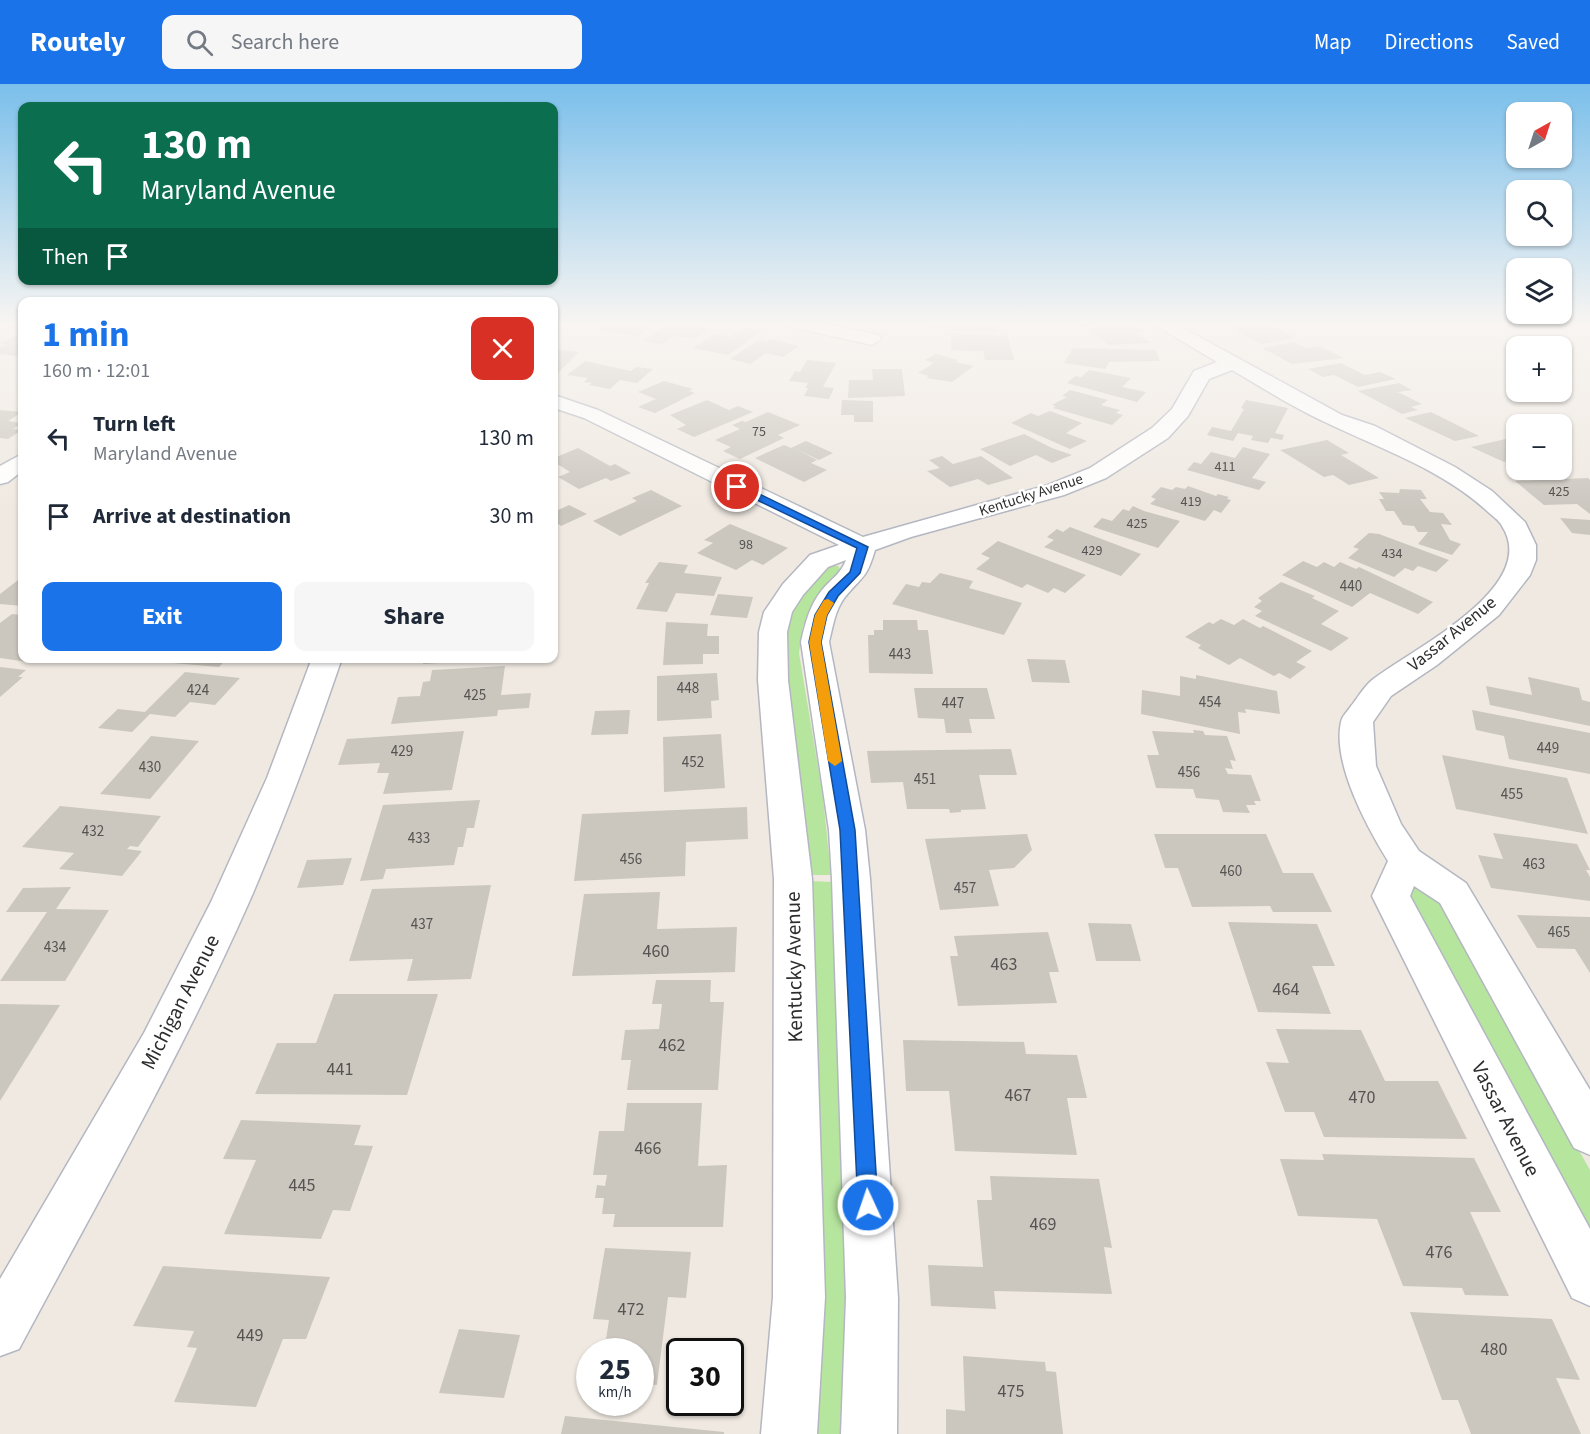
<!DOCTYPE html>
<meta charset="utf-8">
<style>
:root{--surface:#fff;--page:#f6f6f7;--text:#1f2937;--muted:#747a83;--accent:#1a73e8}
body{margin:0;font-family:"Source Sans 3",sans-serif;background:var(--page);color:var(--text);height:100vh;display:flex;flex-direction:column;font-size:22px;white-space:nowrap}
*{box-sizing:border-box;margin:0}
p{font-size:20px;color:var(--muted)}
.icon{flex:none;width:33px;height:33px;fill:none;stroke:currentColor;stroke-width:2;stroke-linecap:round;stroke-linejoin:round}
.map{position:relative;flex:1;overflow:hidden}
.details{position:absolute;left:18px;top:213px;width:540px;height:366px;display:flex;flex-direction:column;background:var(--surface);border-radius:12px;box-shadow:0 2px 4px #0004}
.details>*{flex:none}
.hud{position:absolute;left:18px;top:18px;width:540px;height:183px;border-radius:12px;box-shadow:0 2px 4px #0004;background:#0b6e4f;color:#fff;overflow:hidden}
.needle{width:39px;rotate:39deg}
.buttons{position:absolute;left:1506px;top:18px;display:grid;gap:12px}
.buttons a{display:grid;place-items:center;width:66px;height:66px;border-radius:12px;background:var(--surface);box-shadow:0 2px 4px #0004;font-size:30px}
.speed{position:absolute;left:576px;top:1254px;display:flex;gap:12px;font-size:30px;font-weight:700;text-align:center}
.speed>*{display:grid;place-content:center;width:78px;height:78px;border-radius:50%;background:var(--surface);box-shadow:0 2px 4px #0004;line-height:1}
.speed small{font-size:15px;font-weight:400}
.speed .limit{border:3px solid #111;border-radius:9px;background:#fff;color:#111}
.pin{position:absolute;display:grid;place-items:center;width:51px;height:51px;color:#fff;margin:-26px;border:3px solid #fff;border-radius:50%;box-shadow:0 2px 6px #0007}
.me{position:absolute;width:66px;margin:-33px;rotate:357deg;stroke-linejoin:round;filter:drop-shadow(0 0 4px #0008)}
.turn{display:flex;align-items:center;gap:21px;height:126px;padding:0 24px;font-size:27px}
.turn .icon{width:78px;height:78px;stroke-width:2.5}
.turn b{display:block;font-size:42px;line-height:51px}
.then{display:flex;align-items:center;height:57px;padding:0 24px;background:#0003;gap:12px;font-size:22px}
.round{display:grid;place-items:center;flex:none;width:63px;height:63px;border-radius:12px;background:var(--page)}
.headline{display:flex;align-items:center;justify-content:space-between;height:102px;padding:0 24px}
h1{font-size:36px;font-weight:700;line-height:45px;color:var(--accent)}
.action{display:flex;gap:12px;margin-top:auto;padding:12px 24px}
.action a{flex:1;height:69px;border-radius:12px;background:var(--accent);color:#fff;font-size:24px;font-weight:700;line-height:69px;text-align:center}
.action a+a{background:var(--page);color:var(--text)}
ul{padding:0;list-style:none}
li{display:flex;align-items:center;gap:18px;height:78px;padding:0 24px}
li div{flex:1}
li b{display:block;font-size:22px}
li em{font-style:normal}
header{display:flex;align-items:center;gap:36px;box-sizing:border-box;height:84px;padding:0 30px;background:var(--accent);color:#fff}
header strong{font-size:28px}
nav{display:flex;gap:33px;margin-inline-start:auto;font-size:21px}
.search{width:420px;height:54px;background:var(--page);display:flex;align-items:center;gap:15px;box-sizing:border-box;padding:0 21px;border-radius:12px;color:var(--muted);font-size:22px}
.map>svg:first-child{display:block}
.green{fill:#b6e59e}
.building{fill:#cbc7bf}
.lines{fill:none;stroke-linecap:round;stroke-linejoin:round}
.minor-casing{stroke:#b4b7c1;stroke-width:3}
.minor{fill:#fff;fill-rule:evenodd}
.route{fill:#1a73e8;stroke:#114b97;stroke-width:1.5}
.slow{fill:#f59e0b}
.labels{text-anchor:middle;dominant-baseline:central;stroke-width:5;stroke-linejoin:round;paint-order:stroke}
.far-number-label{font-size:14px;fill:#555452}
.far-street-label{font-size:15px;fill:#2e2e2e;stroke:#fff}
.number-label{font-size:15px;fill:#555452}
.street-label{font-size:18px;fill:#2e2e2e;stroke:#fff}
.near-number-label{font-size:18px;fill:#555452}
.near-street-label{font-size:21px;fill:#2e2e2e;stroke:#fff}
</style>
<header>
<strong>Routely</strong>
<div class="search"><svg class="icon" aria-label="search" viewBox="0 0 24 24"><circle cx="10" cy="10" r="6"/><path d="M15 15l6 6"/></svg>Search here</div>
<nav><a>Map</a><a>Directions</a><a>Saved</a></nav>
</header>
<div class="map">
<svg width="1590" height="1350" viewBox="0 0 1590 1350">
<rect width="100%" height="100%" fill="#efe9e1"/>
<g class="green">
<path d="M830 482H838L842 487 815 517 803 542 799 569 823 713 831 791H811L799 683 782 580 789 536 797 516Z"/>
<path d="M811 797 832 798 839 893 852 1187 843 1350H808L819 1214 821 1058Z"/>
<path d="M1410 800 1434 809 1590 1086V1159L1405 807Z"/>
</g>
<g class="building">
<path d="M611 238H658L637 252 599 246Z"/>
<path d="M671 238H672L709 244 695 255 674 252 663 260 643 257Z"/>
<path d="M922 238 994 240 996 248 953 247 952 243 935 244Z"/>
<path d="M1068 238H1111V239L1085 243Z"/>
<path d="M1264 238 1296 254 1261 260 1229 243Z"/>
<path d="M1133 240 1143 248 1135 249 1152 259 1109 261 1088 245Z"/>
<path d="M748 243 763 246 728 271 693 264 715 250 729 253Z"/>
<path d="M951 249 1008 252 1014 276H985L983 267 951 266Z"/>
<path d="M18 251 22 252V269L17 272 0 270V263L5 261 0 259Z"/>
<path d="M770 255 799 262 783 273 766 269 750 280 730 275 759 256 767 258Z"/>
<path d="M1294 258 1306 264 1319 262 1344 274 1292 280 1262 264Z"/>
<path d="M1073 264 1156 266 1160 277 1109 278 1105 285 1064 279Z"/>
<path d="M554 265 579 268 554 293Z"/>
<path d="M936 270 958 276 955 278 974 282 952 298 926 294 929 292 918 289 934 279 925 276Z"/>
<path d="M807 276 836 279 823 303 834 304 829 315 804 312 808 304H805L808 299 789 297 795 287 800 288Z"/>
<path d="M585 277 631 287 636 283 653 285 637 299 620 296 610 305 589 301 592 299 584 298 588 294 567 291Z"/>
<path d="M1341 279 1365 291 1380 288 1396 295 1358 303 1334 291 1323 293 1308 285Z"/>
<path d="M872 285H902L905 312 848 314 849 296H873Z"/>
<path d="M1089 286 1131 294 1122 303 1146 308 1137 318 1067 299 1075 292 1081 293Z"/>
<path d="M664 297 693 305 689 307 695 309 655 329 638 323 656 315 638 308Z"/>
<path d="M1399 299 1412 306 1398 308 1422 320 1411 323 1418 326 1402 330 1358 307Z"/>
<path d="M1070 306 1108 316 1101 321 1120 326 1116 329 1123 331 1112 341 1053 324 1056 322 1052 321 1067 313 1062 312Z"/>
<path d="M707 316 729 326 738 322 753 328 694 353 677 345 686 341 670 331Z"/>
<path d="M842 316 873 317V338H854V331H841Z"/>
<path d="M1246 316 1288 324 1275 349 1284 351 1282 356 1271 354 1268 359 1251 356 1253 352 1238 349 1233 357 1207 351 1212 343 1231 347 1244 325 1241 324Z"/>
<path d="M0 326 22 328 8 337 22 339 13 345 22 346 8 355 0 354Z"/>
<path d="M1050 327 1082 339 1066 349 1087 357 1070 365 1011 339 1031 329 1038 332Z"/>
<path d="M768 328 800 341 778 351 784 354 740 375 723 367 731 363 715 356 740 345 732 341 742 337 746 338Z"/>
<path d="M1431 328 1479 352 1455 357 1405 334Z"/>
<path d="M1024 350 1052 364 1072 371 1052 379 1036 371 1010 382 980 365Z"/>
<path d="M1514 353 1516 354V374L1504 378 1471 363Z"/>
<path d="M1327 356 1349 369 1341 371 1379 394 1349 401 1333 391 1324 393 1280 366Z"/>
<path d="M806 357 833 369 819 376 796 365 817 376 811 379 827 386 804 398 755 374 784 361 791 364Z"/>
<path d="M1243 363 1270 370 1252 394 1266 398 1259 406 1187 386 1194 378 1201 380 1211 368 1235 374Z"/>
<path d="M578 364 610 382 615 380 631 389 611 397 606 394 579 405 558 393 570 388 554 378V374Z"/>
<path d="M942 372 953 380 981 372 1013 394 988 401 978 395 950 403 927 387 940 384 929 376Z"/>
<path d="M1588 394 1590 396V430L1577 420 1544 421 1515 397Z"/>
<path d="M1188 402 1216 412 1218 410 1229 413 1227 415 1231 416 1221 429 1214 426 1205 437 1150 420 1156 415 1151 413 1161 403 1172 406 1176 403 1185 405Z"/>
<path d="M1400 405 1421 406 1427 415H1420L1430 428 1443 429 1452 441 1441 440 1450 456 1461 460 1452 471 1418 460 1428 448H1418L1414 442 1403 441 1394 427H1386L1379 415H1384L1379 408 1399 409Z"/>
<path d="M651 406 682 422 620 452 593 437 637 417 632 414Z"/>
<path d="M569 421 587 430 561 442 554 437V428Z"/>
<path d="M1133 422 1144 427 1180 437 1158 464 1093 443 1102 434 1112 437 1123 425 1129 427Z"/>
<path d="M1560 434 1590 436V451L1572 449Z"/>
<path d="M730 440 788 464 763 481 752 476 736 486 697 469 713 459 704 456Z"/>
<path d="M1070 443 1141 470 1121 492 1044 463 1054 456 1047 453 1057 445 1063 448Z"/>
<path d="M1369 449 1379 450 1449 476 1436 488 1418 482 1413 487 1405 484 1394 493 1348 474 1359 465 1353 463Z"/>
<path d="M998 457 1086 491 1065 509 1054 504 1048 509 1027 500 1022 504 976 485 990 474 981 470Z"/>
<path d="M1303 477 1317 483 1324 478 1334 483 1340 478 1356 485 1359 483 1433 518 1418 530 1370 509 1352 523 1282 491Z"/>
<path d="M659 478 688 481 684 489 722 493 714 512 676 509 667 528 636 525 649 499H645Z"/>
<path d="M940 489 973 497 969 504 1022 519 1004 551 892 520 906 500 919 503 922 498 930 499Z"/>
<path d="M22 493V522L0 520V510Z"/>
<path d="M1281 498 1315 512 1312 514 1339 527 1321 540 1349 554 1331 567 1255 532 1262 527 1254 523 1262 517 1258 514Z"/>
<path d="M718 510 753 513 747 534 710 531Z"/>
<path d="M12 530 22 531V574H40L35 579 0 574V539Z"/>
<path d="M1221 535 1234 541 1243 535 1260 544 1263 542 1312 567 1296 578 1306 583 1290 595 1279 589 1274 592 1240 574 1229 581 1198 564 1201 561 1185 553 1209 538 1213 540Z"/>
<path d="M883 536H917L918 546H928L933 590 869 589 868 551H874V546H883Z"/>
<path d="M666 538 708 540 707 552H719V570H703V580L663 581Z"/>
<path d="M152 574H227L219 583 150 577Z"/>
<path d="M425 574H486V576L423 580Z"/>
<path d="M1027 575 1065 576 1070 599 1032 598Z"/>
<path d="M505 582 501 611 531 609 529 624 498 626 497 632 391 640 398 613 420 612 423 598 430 597 432 586Z"/>
<path d="M0 583 26 586 18 593H23L0 613Z"/>
<path d="M185 588 240 594 215 621 190 618 175 633 150 630 132 648 98 644 118 625 145 628Z"/>
<path d="M717 589 719 616 711 617 712 634 657 637V592Z"/>
<path d="M1196 591 1277 607 1280 630 1245 625 1246 629 1238 628 1240 650 1141 630 1142 606 1180 612V592L1196 595Z"/>
<path d="M1528 593 1579 604 1582 616 1590 618V642L1490 621 1486 602 1532 611Z"/>
<path d="M914 604H987L995 635H969L972 649H946L944 635 918 634Z"/>
<path d="M630 626 628 650 591 651 595 627Z"/>
<path d="M1472 626 1590 649V690L1509 675 1504 652 1476 646Z"/>
<path d="M1193 646 1203 647 1205 651 1227 652 1236 677 1230 676 1233 685 1225 684 1228 690 1251 691 1261 717H1254L1256 721H1246L1250 729 1223 728 1219 716 1196 714 1193 705 1156 704 1147 671H1159L1152 647 1194 649Z"/>
<path d="M464 647 452 706 383 710 389 689H377L380 679 338 681 347 655Z"/>
<path d="M721 650 725 704 664 708 663 653Z"/>
<path d="M151 652 199 657 150 715 100 710Z"/>
<path d="M1011 665 1017 691H979L986 725 961 726V728L950 729 949 725H907L903 698 871 699 867 667Z"/>
<path d="M1442 671 1567 694 1588 750 1456 725Z"/>
<path d="M480 716 474 744H467L463 763H458L454 781 386 785 383 795 360 797 383 721Z"/>
<path d="M60 722 161 732 138 763 130 762 127 765 142 767 122 792 59 785 74 769 22 763Z"/>
<path d="M747 723 748 755 686 758 685 792 574 797 582 730Z"/>
<path d="M1493 749 1577 760 1590 786H1586L1590 793V817L1491 804 1478 771 1503 775Z"/>
<path d="M1027 750 1032 766 1014 784 989 786 999 822 940 826 925 755Z"/>
<path d="M1154 750H1266L1283 789H1313L1332 828H1273L1270 822 1192 823 1178 784H1165Z"/>
<path d="M352 774 343 801 297 804 307 776Z"/>
<path d="M491 801 471 895 407 897 413 875 349 877 372 805Z"/>
<path d="M71 803 56 825 109 826 65 897H0L47 828H6L23 804Z"/>
<path d="M660 808 657 845 737 843 735 888 572 892 584 810Z"/>
<path d="M1517 831 1590 833V889L1575 865 1537 864Z"/>
<path d="M1228 838 1317 840 1335 882H1312L1331 930 1258 928Z"/>
<path d="M1088 839 1131 840 1141 877H1096Z"/>
<path d="M1048 848 1059 888H1049L1057 919 958 922 950 872H958L954 852Z"/>
<path d="M656 896H711L710 918H724L718 1006H627L631 976H621L625 946 659 945 662 920H652Z"/>
<path d="M334 910H438L407 1011 255 1010 277 959H316Z"/>
<path d="M0 920 60 921 0 1017Z"/>
<path d="M1276 945 1361 946 1385 997H1438L1467 1055 1324 1053 1314 1028H1285L1266 978 1289 979Z"/>
<path d="M903 956 1024 958 1026 970 1077 971 1087 1014H1067L1077 1071 955 1067 949 1007H906Z"/>
<path d="M627 1019H702L698 1082 727 1081 723 1143H613L615 1130H602L604 1114H595L597 1101 605 1102 607 1091H593L599 1047H624Z"/>
<path d="M241 1036 361 1041 354 1061 373 1062 350 1127 333 1126 321 1155 224 1150 256 1076 223 1075Z"/>
<path d="M1322 1070 1474 1074 1501 1128H1470L1509 1212 1465 1211 1462 1204 1403 1202 1377 1135 1298 1132 1280 1075 1324 1076Z"/>
<path d="M990 1092 1099 1095 1112 1164 1104 1163 1112 1210 994 1207 996 1225 931 1222 928 1181 983 1183 977 1116H992Z"/>
<path d="M605 1164 691 1168 686 1214 668 1213 657 1301 640 1300V1268H604L609 1236 593 1235Z"/>
<path d="M163 1182 330 1193 306 1255H283L256 1323 174 1318 197 1264 187 1263 194 1247 133 1242Z"/>
<path d="M1410 1228 1552 1235 1580 1296 1556 1294 1581 1350H1471L1458 1316H1442Z"/>
<path d="M459 1245 520 1251 504 1314 439 1309Z"/>
<path d="M963 1272 1045 1278 1046 1287 1056 1288 1063 1350H946V1325L965 1327Z"/>
<path d="M565 1332 724 1348V1350H561Z"/>
</g>
<g class="lines">
<defs>
<g id="minor">
<path d="M0 238H12L9 242 0 244Z"/>
<path d="M785 238H817L879 251 881 255 872 261 788 242Z"/>
<path d="M1150 238H1172L1342 331 1375 342 1455 383 1492 407 1525 438 1536 461V476L1530 491 1499 531 1437 581 1391 612 1373 638 1376 682 1401 740 1419 767 1466 799 1590 1006V1071L1574 1064 1440 819 1414 802 1410 812 1590 1145V1222L1572 1214 1372 812 1388 777C1367 743 1332 679 1341 638 1342 632 1348 627 1351 622 1357 615 1363 604 1371 597 1408 567 1542 504 1502 442 1499 436 1491 431 1486 426 1441 385 1381 365 1327 339 1294 324 1263 304 1232 286L1209 295 1188 332 1168 354 1106 394 1064 411 911 453 875 466C866 496 863 491 845 513 835 526 833 542 829 558L865 746 870 795 898 1214 897 1350H841L846 1214 832 795 829 746 801 558C805 539 810 521 822 506 831 495 841 490 846 476L828 483 803 511 792 528 787 548 788 596 812 795 825 1213 817 1350H761L773 1213 774 795 758 596 759 548 764 528 783 500 810 471 839 461 584 334 554 324V311L598 326 863 453 1048 401 1090 384 1152 344 1172 325 1194 287 1217 278Z"/>
<path d="M22 370V387L8 398 0 400V382Z"/>
<path d="M312 574H342C314 656 284 737 250 816 182 970 98 1117 19 1265L0 1272V1195L144 949 211 818 267 694Z"/>
</g>
</defs>
<use href="#minor" class="minor-casing"/>
<use href="#minor" class="minor"/>
</g>
<linearGradient id="sky" x2="0" y2="1"><stop stop-color="#7abfeb"/><stop offset="0.56" stop-color="#f8f5f2"/><stop offset="1" stop-color="#f8f5f2" stop-opacity="0"/></linearGradient>
<rect width="1590" height="427" fill="url(#sky)"/>
<path class="route" d="M734 401H741L868 463 860 489 838 512 827 531 821 558 855 746 878 1121 875 1128 868 1131 861 1128 858 1121 840 746 809 558 815 531 829 508 850 488 857 464 734 405Z"/>
<path class="slow" d="M828 515 834 519 827 531 821 558 842 677 835 682 828 677 809 558 815 531 824 516Z"/>
<g class="labels">
<g class="far-number-label">
<text x="759" y="348">75</text>
<text x="1225" y="383">411</text>
<text x="1559" y="408">425</text>
<text x="1191" y="418">419</text>
<text x="1137" y="440">425</text>
<text x="746" y="461">98</text>
<text x="1092" y="467">429</text>
<text x="1392" y="470">434</text>
</g>
<g class="far-street-label">
<text transform="translate(1031 411) rotate(-18)">Kentucky Avenue</text>
</g>
<g class="number-label">
<text x="1351" y="502">440</text>
<text x="900" y="570">443</text>
<text x="688" y="604">448</text>
<text x="198" y="606">424</text>
<text x="475" y="611">425</text>
<text x="1210" y="618">454</text>
<text x="953" y="619">447</text>
<text x="1548" y="664">449</text>
<text x="402" y="667">429</text>
<text x="693" y="678">452</text>
<text x="150" y="683">430</text>
<text x="1189" y="688">456</text>
<text x="925" y="695">451</text>
<text x="1512" y="710">455</text>
<text x="93" y="747">432</text>
<text x="419" y="754">433</text>
<text x="631" y="775">456</text>
<text x="1534" y="780">463</text>
<text x="1231" y="787">460</text>
<text x="965" y="804">457</text>
<text x="422" y="840">437</text>
<text x="1559" y="848">465</text>
<text x="55" y="863">434</text>
</g>
<g class="street-label">
<text transform="translate(1452 550) rotate(-39)">Vassar Avenue</text>
</g>
<g class="near-number-label">
<text x="656" y="867">460</text>
<text x="1004" y="880">463</text>
<text x="1286" y="905">464</text>
<text x="672" y="961">462</text>
<text x="340" y="985">441</text>
<text x="1018" y="1011">467</text>
<text x="1362" y="1013">470</text>
<text x="648" y="1064">466</text>
<text x="302" y="1101">445</text>
<text x="1043" y="1140">469</text>
<text x="1439" y="1168">476</text>
<text x="631" y="1225">472</text>
<text x="250" y="1251">449</text>
<text x="1494" y="1265">480</text>
<text x="1011" y="1307">475</text>
</g>
<g class="near-street-label">
<text transform="translate(794 883) rotate(-91)">Kentucky Avenue</text>
<text transform="translate(180 918) rotate(-63)">Michigan Avenue</text>
<text transform="translate(1506 1035) rotate(63)">Vassar Avenue</text>
</g>
</g>
</svg>
<div class="buttons">
<a><svg class="needle" viewBox="-14 -14 28 28"><path d="M0-13l5 13h-10z" fill="#e53935"/><path d="M0 13l5-13h-10z" fill="#747a83"/></svg></a>
<a><svg class="icon" aria-label="search" viewBox="0 0 24 24"><circle cx="10" cy="10" r="6"/><path d="M15 15l6 6"/></svg></a>
<a><svg class="icon" aria-label="layers" viewBox="0 0 24 24"><path d="M12 4l9 5-9 5-9-5zM3 14l9 5 9-5"/></svg></a>
<a>+</a>
<a>−</a>
</div>
<div class="speed"><div>25<small>km/h</small></div><div class="limit">30</div></div>
<div class="pin" style="left:737px;top:403px;background:#d93025"><svg class="icon" aria-label="arrive" viewBox="0 0 24 24"><path d="M6 21V4h12l-3 4 3 4H6"/></svg></div>
<svg class="me" style="left:868px;top:1121px" viewBox="-20 -20 40 40"><circle r="17" fill="#1a73e8" stroke="#fff" stroke-width="3"/><path d="M0-11L8 9 0 5-8 9z" fill="#fff"/></svg>
<div class="hud">
<div class="turn"><svg class="icon" aria-label="left" viewBox="0 0 24 24"><path d="M17 20v-9H6M10 6l-5 5 5 5"/></svg><div><b>130 m</b>Maryland Avenue</div></div>
<div class="then">Then<svg class="icon" aria-label="arrive" viewBox="0 0 24 24"><path d="M6 21V4h12l-3 4 3 4H6"/></svg></div>
</div>
<section class="details">
<div class="headline"><div><h1>1 min</h1><p>160 m · 12:01</p></div><a class="round" style="background:#d93025;color:#fff"><svg class="icon" aria-label="close" viewBox="0 0 24 24"><path d="M6 6l12 12M18 6L6 18"/></svg></a></div>
<ul>
<li><svg class="icon" aria-label="left" viewBox="0 0 24 24"><path d="M17 20v-9H6M10 6l-5 5 5 5"/></svg><div><b>Turn left</b><p>Maryland Avenue</p></div><em>130 m</em></li>
<li><svg class="icon" aria-label="arrive" viewBox="0 0 24 24"><path d="M6 21V4h12l-3 4 3 4H6"/></svg><div><b>Arrive at destination</b></div><em>30 m</em></li>
</ul>
<div class="action"><a>Exit</a><a>Share</a></div>
</section>
</div>
